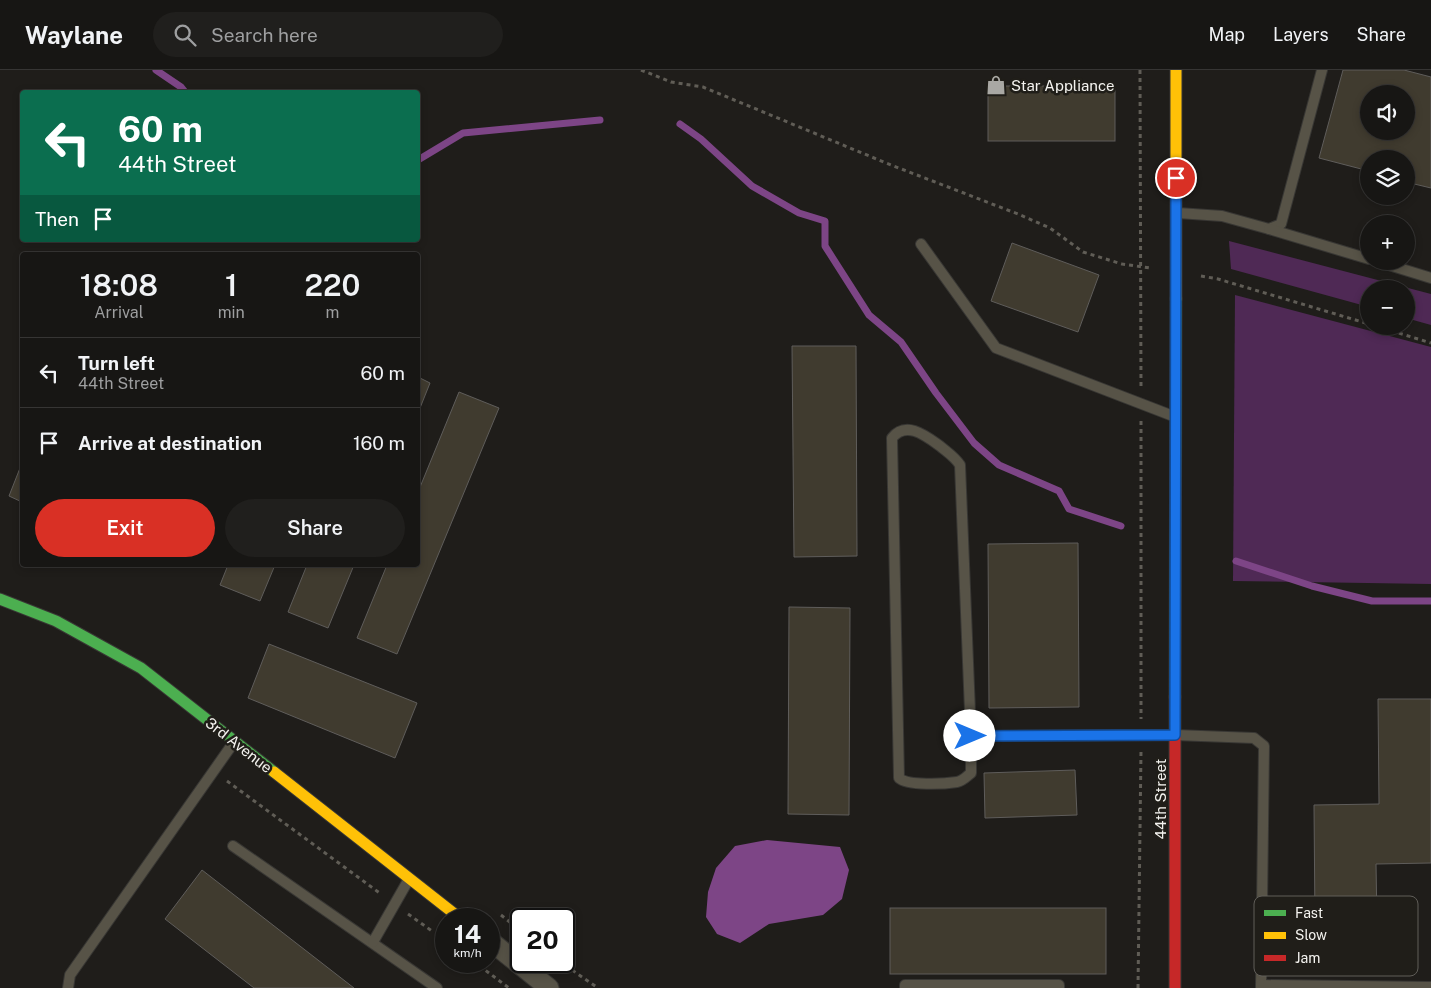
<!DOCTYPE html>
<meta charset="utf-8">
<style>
:root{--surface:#171614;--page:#201f1d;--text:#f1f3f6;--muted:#9e9fa0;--line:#363534;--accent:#d93025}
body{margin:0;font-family:"Public Sans",sans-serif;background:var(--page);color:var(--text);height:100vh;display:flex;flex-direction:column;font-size:19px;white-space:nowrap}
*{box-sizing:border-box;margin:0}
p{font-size:16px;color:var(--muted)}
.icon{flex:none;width:28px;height:28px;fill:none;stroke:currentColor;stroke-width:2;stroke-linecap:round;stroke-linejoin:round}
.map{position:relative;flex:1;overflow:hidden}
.details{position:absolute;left:20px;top:182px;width:400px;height:315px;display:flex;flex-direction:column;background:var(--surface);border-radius:5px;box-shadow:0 2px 8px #0003,0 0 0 1px var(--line)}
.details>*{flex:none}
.guide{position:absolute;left:20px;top:20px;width:400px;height:152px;border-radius:5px;box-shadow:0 2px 8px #0003,0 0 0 1px var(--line);background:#0b6e4f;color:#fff;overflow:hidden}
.buttons{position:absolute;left:1360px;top:15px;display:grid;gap:10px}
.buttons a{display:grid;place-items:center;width:55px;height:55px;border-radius:50%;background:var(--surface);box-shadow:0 2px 8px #0003,0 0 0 1px var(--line);font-size:25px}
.speed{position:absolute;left:435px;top:838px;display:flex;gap:10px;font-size:25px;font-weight:700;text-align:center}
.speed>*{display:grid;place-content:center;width:65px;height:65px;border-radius:50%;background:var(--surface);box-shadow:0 2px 8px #0003,0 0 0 1px var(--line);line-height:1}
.speed small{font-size:12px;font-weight:400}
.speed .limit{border:2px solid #111;border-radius:8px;background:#fff;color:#111}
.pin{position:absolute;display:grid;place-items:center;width:42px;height:42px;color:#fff;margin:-21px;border:2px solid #fff;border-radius:50%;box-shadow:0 1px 5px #0007}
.me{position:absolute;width:55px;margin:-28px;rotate:90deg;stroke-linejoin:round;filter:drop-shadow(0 0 4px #0008)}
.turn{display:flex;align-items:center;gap:18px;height:105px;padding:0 15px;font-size:22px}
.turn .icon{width:65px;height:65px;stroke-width:2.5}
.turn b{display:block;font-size:35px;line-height:42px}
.then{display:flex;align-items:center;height:48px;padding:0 15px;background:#0003;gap:10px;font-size:19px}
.eta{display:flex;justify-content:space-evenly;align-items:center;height:85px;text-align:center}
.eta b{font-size:30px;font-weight:600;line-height:35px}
.cta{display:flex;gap:10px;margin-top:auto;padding:10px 15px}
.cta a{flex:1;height:58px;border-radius:30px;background:var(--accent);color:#fff;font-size:20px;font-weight:600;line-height:58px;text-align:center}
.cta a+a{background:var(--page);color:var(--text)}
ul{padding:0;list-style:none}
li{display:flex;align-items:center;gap:15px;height:70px;padding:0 15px;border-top:1px solid var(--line)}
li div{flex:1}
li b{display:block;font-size:19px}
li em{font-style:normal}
header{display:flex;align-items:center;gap:30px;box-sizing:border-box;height:70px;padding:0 25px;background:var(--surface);border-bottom:1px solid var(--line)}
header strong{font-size:24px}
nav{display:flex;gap:28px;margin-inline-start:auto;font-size:18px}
.search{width:350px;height:45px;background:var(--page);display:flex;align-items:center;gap:12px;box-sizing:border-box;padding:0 18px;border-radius:28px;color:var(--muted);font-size:19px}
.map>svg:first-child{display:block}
.green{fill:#4f2955}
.water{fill:#7d4586}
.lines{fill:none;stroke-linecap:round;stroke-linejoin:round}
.stream{stroke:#7d4586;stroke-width:7}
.building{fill:#403b2f;stroke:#5f5d5b;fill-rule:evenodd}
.lane-casing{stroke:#383734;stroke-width:12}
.street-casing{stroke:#383734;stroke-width:21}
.fast-casing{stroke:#383734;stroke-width:13}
.slow-casing{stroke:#383734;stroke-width:13}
.jam-casing{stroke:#383734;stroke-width:13}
.path{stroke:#605d56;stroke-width:3;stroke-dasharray:4 4;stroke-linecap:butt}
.lane{stroke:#575347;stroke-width:10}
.street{stroke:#575347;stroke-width:19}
.fast{stroke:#4caf50;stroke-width:11}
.slow{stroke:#ffc107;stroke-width:11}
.jam{stroke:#c62828;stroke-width:11}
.route-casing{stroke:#114b97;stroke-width:12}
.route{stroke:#1a73e8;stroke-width:9}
.labels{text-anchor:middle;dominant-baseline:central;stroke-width:5;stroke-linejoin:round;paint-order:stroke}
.poi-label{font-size:15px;fill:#f4f3ef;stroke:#201e19;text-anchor:start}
.street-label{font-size:15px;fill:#f4f3ef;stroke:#201e19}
.key{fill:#201e19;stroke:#605e59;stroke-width:1}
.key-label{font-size:14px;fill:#f4f3ef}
</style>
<header>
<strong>Waylane</strong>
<div class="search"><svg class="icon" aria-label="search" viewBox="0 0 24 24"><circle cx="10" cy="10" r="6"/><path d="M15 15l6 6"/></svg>Search here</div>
<nav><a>Map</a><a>Layers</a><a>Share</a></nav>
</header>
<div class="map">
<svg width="1431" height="918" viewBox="0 0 1431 918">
<rect width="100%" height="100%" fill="#1f1d1a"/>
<g class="green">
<path d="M1229 171 1431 224V255L1406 248V219H1369V237L1231 199Z"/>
<path d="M1235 225 1431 277V514L1233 511Z"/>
</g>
<path class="water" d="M767 770 840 777 849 800 842 829 823 845 769 854 740 873 717 864 706 847 708 822 716 798 735 776Z"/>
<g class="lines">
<g class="stream">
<path d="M156 0 181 17 185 22"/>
<path d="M680 54 701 69 752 116 799 143 825 151V176L869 245 901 272 936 323 974 373 999 395 1059 421 1069 439 1121 456"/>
<path d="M418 90 463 63 600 50"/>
<path d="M1236 491 1312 516 1372 531H1431"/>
</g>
</g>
<g class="building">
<path d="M1343 0H1404L1431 7V118L1406 112V89H1369V101L1319 88ZM1369 24H1406V61H1369Z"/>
<rect x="988" y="16" width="127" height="55"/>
<path d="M1012 173 1099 205 1078 262 991 231Z"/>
<path d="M792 276H856L857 486 794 487Z"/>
<path d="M418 307 430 313 418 343Z"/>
<path d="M459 322 499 338 397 584 357 568 387 495H418V422Z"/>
<path d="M22 393V432L9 426Z"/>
<path d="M1078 473 1079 637 989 638 988 474Z"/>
<path d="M228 495H275L260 531 220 515Z"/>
<path d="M307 495H354L328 558 288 542Z"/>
<path d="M789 537 850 538 849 745 788 744Z"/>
<path d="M269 574 417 633 395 688 248 628Z"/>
<path d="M1378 629H1431V793L1376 794 1377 853 1315 854 1314 735 1379 734Z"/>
<path d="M1075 700 1077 745 985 748 984 703Z"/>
<path d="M202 800 354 918H254L165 849Z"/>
<rect x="890" y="838" width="216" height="66"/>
</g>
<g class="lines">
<defs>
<g id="lane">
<path d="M1178 143 1222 146 1269 159 1281 154 1322 0"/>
<path d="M1269 159 1369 189"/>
<path d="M921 174 996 278 1173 346"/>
<path d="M1376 191 1431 208"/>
<path d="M971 666V703C966 707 963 711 957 712 944 714 908 716 899 708L892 368C906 350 926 366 940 376 947 382 955 387 960 395L971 666 1175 665 1254 668 1264 676 1261 918"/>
<path d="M233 776 437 918"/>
<path d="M373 872 409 809"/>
<path d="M1261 915 1431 917"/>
<path d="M68 918 70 905 234 672"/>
<path d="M905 918V915H1059V918"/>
</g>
<path id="street" d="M489 870 549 918"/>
<g id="fast">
<path d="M0 529 56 551 141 598 274 702"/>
<path d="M1175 627 1176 229"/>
</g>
<g id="slow">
<path d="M1176 229V0"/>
<path d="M274 702 461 849"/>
</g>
<path id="jam" d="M1175 918V627"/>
</defs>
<use href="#lane" class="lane-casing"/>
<use href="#street" class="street-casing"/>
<use href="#fast" class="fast-casing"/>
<use href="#slow" class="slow-casing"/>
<use href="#jam" class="jam-casing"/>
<g class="path">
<path d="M641 0 671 12 703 17 891 95 1018 144 1050 158 1083 182 1122 194 1150 198"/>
<path d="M1140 0 1141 317"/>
<path d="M1201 206 1218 209 1369 254"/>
<path d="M1376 256 1431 273"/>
<path d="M1141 351V649"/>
<path d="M227 711 381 824"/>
<path d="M408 844 432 861"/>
<path d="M501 845 521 861"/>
<path d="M473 891 509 918"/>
<path d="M559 891 598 918"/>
<path d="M1138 918 1141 681"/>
</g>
<use href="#lane" class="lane"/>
<use href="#street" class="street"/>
<use href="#fast" class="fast"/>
<use href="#slow" class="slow"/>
<use href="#jam" class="jam"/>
</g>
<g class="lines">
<defs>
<path id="route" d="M970 666 1175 665 1176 108"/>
</defs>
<use href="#route" class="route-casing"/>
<use href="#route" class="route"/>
</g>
<defs>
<symbol id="shop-bare" viewBox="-9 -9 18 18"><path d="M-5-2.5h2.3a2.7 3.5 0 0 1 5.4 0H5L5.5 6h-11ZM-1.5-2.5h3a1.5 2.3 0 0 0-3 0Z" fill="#a9a8a4" stroke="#201e19" stroke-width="2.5" paint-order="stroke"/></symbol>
</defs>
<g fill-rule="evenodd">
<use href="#shop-bare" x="982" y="1" width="28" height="28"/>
</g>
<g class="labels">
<g class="poi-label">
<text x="1011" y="15">Star Appliance</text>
</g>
<g class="street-label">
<text transform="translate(239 675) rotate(38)">3rd Avenue</text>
<text transform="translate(1160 729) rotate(-90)">44th Street</text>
</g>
</g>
<rect x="1254" y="826" width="164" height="80" rx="8" class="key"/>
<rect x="1264" y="840" width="22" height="6" fill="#4caf50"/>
<rect x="1264" y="862" width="22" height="7" fill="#ffc107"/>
<rect x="1264" y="885" width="22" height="6" fill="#c62828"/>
<g class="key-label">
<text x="1295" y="848">Fast</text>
<text x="1295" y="870">Slow</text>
<text x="1295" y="893">Jam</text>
</g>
</svg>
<div class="buttons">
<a><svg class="icon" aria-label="sound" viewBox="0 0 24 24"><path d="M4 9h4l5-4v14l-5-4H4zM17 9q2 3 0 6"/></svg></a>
<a><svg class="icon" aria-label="layers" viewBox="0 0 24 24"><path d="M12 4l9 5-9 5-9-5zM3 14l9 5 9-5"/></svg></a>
<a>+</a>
<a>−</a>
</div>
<div class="speed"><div>14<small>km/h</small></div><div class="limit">20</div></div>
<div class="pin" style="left:1176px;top:108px;background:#d93025"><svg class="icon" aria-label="arrive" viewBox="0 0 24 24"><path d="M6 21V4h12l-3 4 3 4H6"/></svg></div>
<svg class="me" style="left:970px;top:666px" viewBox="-20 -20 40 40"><circle r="19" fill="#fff"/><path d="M0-13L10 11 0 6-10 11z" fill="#1a73e8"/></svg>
<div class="guide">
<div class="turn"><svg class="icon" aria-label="left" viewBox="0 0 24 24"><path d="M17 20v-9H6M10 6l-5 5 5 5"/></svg><div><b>60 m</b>44th Street</div></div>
<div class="then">Then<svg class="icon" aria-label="arrive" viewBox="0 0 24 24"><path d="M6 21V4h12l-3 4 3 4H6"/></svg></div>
</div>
<section class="details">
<div class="eta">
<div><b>18:08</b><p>Arrival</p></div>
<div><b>1</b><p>min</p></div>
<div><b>220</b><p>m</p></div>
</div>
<ul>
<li><svg class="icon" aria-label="left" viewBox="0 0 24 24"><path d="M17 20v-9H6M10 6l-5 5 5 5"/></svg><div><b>Turn left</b><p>44th Street</p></div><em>60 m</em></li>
<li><svg class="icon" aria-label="arrive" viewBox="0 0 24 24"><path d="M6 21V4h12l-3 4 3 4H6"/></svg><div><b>Arrive at destination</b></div><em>160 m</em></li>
</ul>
<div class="cta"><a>Exit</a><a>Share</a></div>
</section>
</div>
